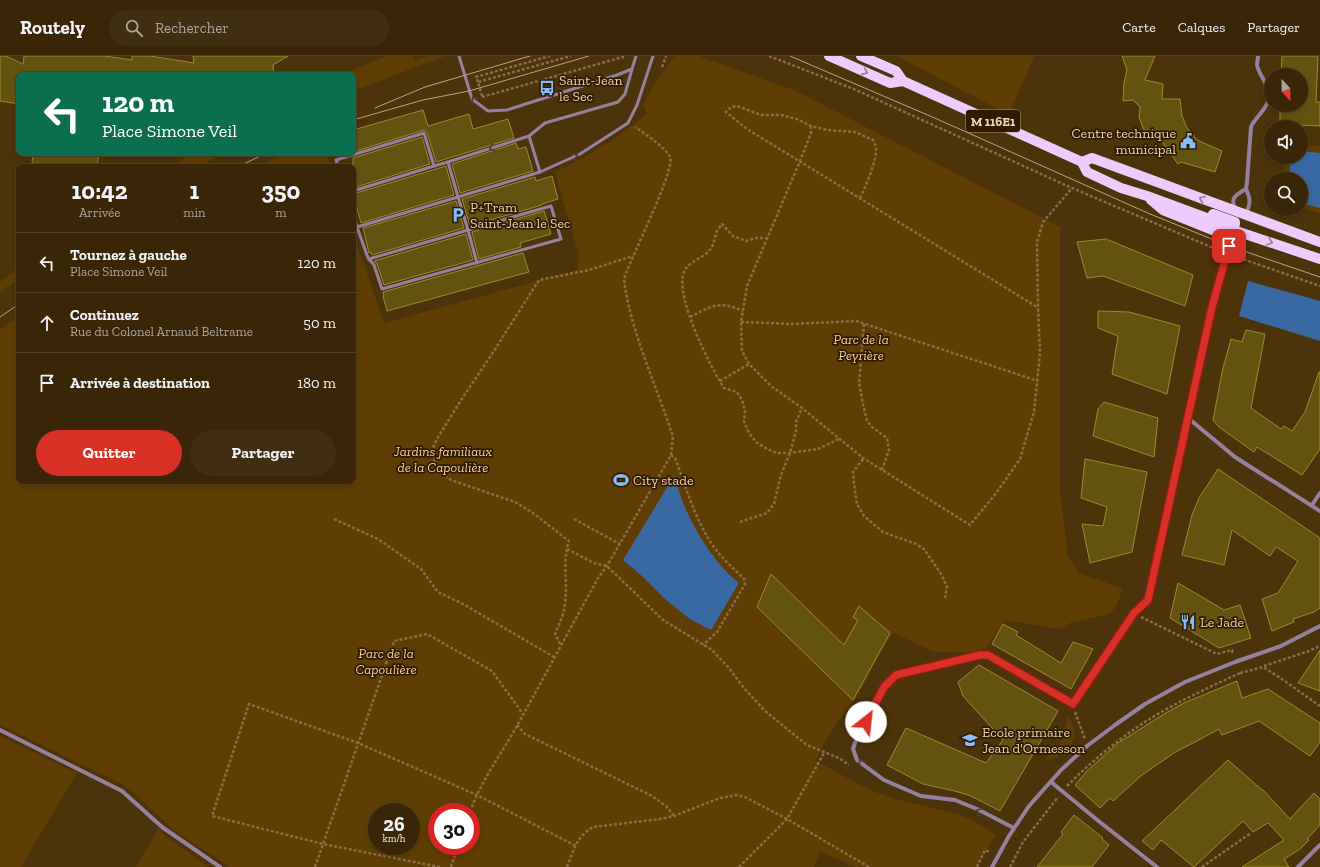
<!DOCTYPE html>
<html lang="fr">
<meta charset="utf-8">
<style>
:root{--surface:#3a2607;--page:#412e11;--text:#f1f3f6;--muted:#aba59b;--line:#544328;--accent:#d93025}
body{margin:0;font-family:"Zilla Slab",serif;background:var(--page);color:var(--text);height:100vh;display:flex;flex-direction:column;font-size:15px;white-space:nowrap}
*{box-sizing:border-box;margin:0}
p{font-size:13px;color:var(--muted)}
.icon{flex:none;width:22px;height:22px;fill:none;stroke:currentColor;stroke-width:2;stroke-linecap:round;stroke-linejoin:round}
.map{position:relative;flex:1;overflow:hidden}
.panel{position:absolute;left:16px;top:108px;width:340px;height:320px;display:flex;flex-direction:column;background:var(--surface);border-radius:8px;box-shadow:0 2px 6px #0003,0 0 0 1px var(--line)}
.panel>*{flex:none}
.top-card{position:absolute;left:16px;top:16px;width:340px;height:84px;border-radius:8px;box-shadow:0 2px 6px #0003,0 0 0 1px var(--line);background:#0b6e4f;color:#fff;overflow:hidden}
.needle{width:26px;rotate:158deg}
.fabs{position:absolute;left:1264px;top:12px;display:grid;gap:8px}
.fabs a{display:grid;place-items:center;width:44px;height:44px;border-radius:50%;background:var(--surface);box-shadow:0 2px 6px #0003,0 0 0 1px var(--line);font-size:20px}
.speed{position:absolute;left:368px;top:747px;display:flex;gap:8px;font-size:20px;font-weight:700;text-align:center}
.speed>*{display:grid;place-content:center;width:52px;height:52px;border-radius:50%;background:var(--surface);box-shadow:0 2px 6px #0003,0 0 0 1px var(--line);line-height:1}
.speed small{font-size:10px;font-weight:400}
.speed .limit{border:6px solid #d22;background:#fff;color:#111}
.pin{position:absolute;display:grid;place-items:center;width:34px;height:34px;color:#fff;margin:-17px;border-radius:8px;box-shadow:0 2px 6px #0006}
.me{position:absolute;width:44px;margin:-22px;rotate:29deg;stroke-linejoin:round;filter:drop-shadow(0 0 3px #0008)}
.turn{display:flex;align-items:center;gap:14px;height:84px;padding:0 20px;font-size:18px}
.turn .icon{width:52px;height:52px;stroke-width:2.5}
.turn b{display:block;font-size:28px;line-height:34px}
.eta{display:flex;justify-content:space-evenly;align-items:center;height:68px;text-align:center}
.eta b{font-size:24px;font-weight:700;line-height:28px}
.cta{display:flex;gap:8px;margin-top:auto;padding:8px 20px}
.cta a{flex:1;height:46px;border-radius:24px;background:var(--accent);color:#fff;font-size:16px;font-weight:700;line-height:46px;text-align:center}
.cta a+a{background:var(--page);color:var(--text)}
ul{padding:0;list-style:none}
li{display:flex;align-items:center;gap:12px;height:60px;padding:0 20px;border-top:1px solid var(--line)}
li div{flex:1}
li b{display:block;font-size:15px}
li em{font-style:normal}
header{display:flex;align-items:center;gap:24px;box-sizing:border-box;height:56px;padding:0 20px;background:var(--surface);border-bottom:1px solid var(--line)}
header strong{font-size:19px}
nav{display:flex;gap:22px;margin-inline-start:auto;font-size:14px}
.search{width:280px;height:36px;background:var(--page);display:flex;align-items:center;gap:10px;box-sizing:border-box;padding:0 14px;border-radius:22px;color:var(--muted);font-size:15px}
.map>svg:first-child{display:block}
.green{fill:#603e03;fill-rule:evenodd}
.water{fill:#3969a2}
.building{fill:#645310;stroke:#9f882f}
.lines{fill:none;stroke-linecap:round;stroke-linejoin:round}
.path{stroke:#886e47;stroke-width:2.5;stroke-dasharray:3 2;stroke-linecap:butt}
.service{stroke:#95819f;stroke-width:3}
.minor{stroke:#95819f;stroke-width:4}
.primary{stroke:#edccfd;stroke-width:10}
.tram{stroke:#bfa580;stroke-width:1}
.oneway{stroke:#987c8b}
.oneway2{stroke:#533f38}
.route-casing{stroke:#8d1f18;stroke-width:10}
.route{stroke:#d93025;stroke-width:7}
.labels{text-anchor:middle;dominant-baseline:central;stroke-width:3.5;stroke-linejoin:round;paint-order:stroke}
.shield{fill:#2f1b00;stroke:#b49c7b;stroke-width:1}
.shield-label{font-size:13px;font-weight:bold;fill:#edd3b0}
.poi-label{font-size:14px;fill:#edd3b0;stroke:#2f1b00;text-anchor:start}
.park-label{font-size:14px;font-style:italic;fill:#f5cd99;stroke:#2f1b00}
</style>
<header>
<strong>Routely</strong>
<div class="search"><svg class="icon" aria-label="search" viewBox="0 0 24 24"><circle cx="10" cy="10" r="6"/><path d="M15 15l6 6"/></svg>Rechercher</div>
<nav><a>Carte</a><a>Calques</a><a>Partager</a></nav>
</header>
<div class="map">
<svg width="1320" height="811" viewBox="0 0 1320 811">
<rect width="100%" height="100%" fill="#4d3309"/>
<g class="green">
<path d="M387 0H412L415 5 427 0H445L353 35V19H341Z"/>
<path d="M676 0H699L796 35 1060 171V434L1068 500 1079 517 1123 533 1116 550 1110 558 1072 566 1060 573 1005 564 986 592 977 596H933L894 577C877 598 868 624 853 646 839 664 824 683 816 705L872 735 895 743 959 758 988 773 996 779 976 811H856L820 796 814 811H230L174 774 126 730 0 669V274L19 260V425H353V176L384 267 577 214 579 200 555 116C589 101 618 81 647 58L643 48 654 29 673 2ZM377 756H411V790H377ZM437 756H471V790H437Z"/>
<path d="M897 0H1034L1009 59Z"/>
<path d="M1301 89 1320 90V157L1301 152V123H1281L1285 101H1301Z"/>
<path d="M194 97H224L198 111H170Z"/>
<path d="M285 97H326L331 111H256Z"/>
<path d="M19 212V222L0 237V226Z"/>
<path d="M1068 660C1071 666 1077 678 1073 685 1070 692 1055 702 1048 706L1046 703 1063 683Z"/>
<path d="M0 680 77 717 21 811H0Z"/>
<path d="M158 773 166 781 209 811H136Z"/>
</g>
<g class="water">
<path d="M1301 95 1320 97V152L1301 147V123H1289L1291 101H1301Z"/>
<path d="M1248 225 1320 245V285L1239 260Z"/>
<path d="M674 420C678 432 682 446 688 458 700 483 717 510 739 527L711 574 690 563 665 543 642 520 623 504Z"/>
</g>
<g class="building">
<path d="M0 0H6L23 8 24 0H105L132 4V0H150L194 7 193 0H288L273 9 274 19H19V48L0 45Z"/>
<path d="M1122 0H1155L1145 24 1163 28 1162 43H1180L1182 60 1187 72 1197 84 1222 95 1215 116 1181 106 1178 108 1155 76 1146 79 1139 61 1140 51 1133 44 1123 45 1124 27 1127 14Z"/>
<path d="M1282 0H1318L1316 46H1320V70L1280 68V49H1301V19H1281Z"/>
<path d="M423 54 428 70 469 58 473 73 508 63 514 82 436 106 427 76 424 74 353 96V74Z"/>
<path d="M422 81 430 108 353 132V102Z"/>
<path d="M516 87 518 93 526 91 533 115 460 137 452 108Z"/>
<path d="M34 97H99L97 111H36L32 105Z"/>
<path d="M446 110 454 139 361 167 353 138Z"/>
<path d="M552 120 558 143 542 148V149L470 170 462 143 535 121 536 125Z"/>
<path d="M456 145 464 172 372 199 371 196 369 197 363 172Z"/>
<path d="M544 155 551 178 520 187 521 191 479 203 472 176Z"/>
<path d="M466 178 473 204 384 229 377 208 374 205Z"/>
<path d="M1106 183 1193 219 1185 250 1103 220 1087 222 1077 186Z"/>
<path d="M523 197 529 216 387 255 383 240H384L383 236Z"/>
<path d="M1098 255 1129 256 1180 270 1167 338 1112 318 1118 280 1098 272Z"/>
<path d="M1246 274 1265 278 1251 352 1281 373 1284 370 1292 375 1305 356 1319 316H1320V393L1302 419 1257 391 1254 396 1219 371 1213 364 1223 312 1231 283 1242 286Z"/>
<path d="M1104 346 1158 362 1154 401 1093 380 1098 353Z"/>
<path d="M1085 403 1147 416 1132 496 1090 507 1082 468 1103 470 1107 451 1081 442Z"/>
<path d="M1218 413 1320 482V552L1314 556 1293 563 1294 566 1272 575 1262 543 1278 537 1298 505 1276 491 1270 500 1232 474 1224 509 1182 499 1192 459 1199 442Z"/>
<path d="M771 518 844 589 858 564 853 561 859 550 890 577 853 644 757 551Z"/>
<path d="M1178 527 1224 554 1240 549 1251 582 1219 592 1170 562Z"/>
<path d="M1003 568 1018 576 1016 579 1061 607 1073 586 1093 593 1071 633 992 588Z"/>
<path d="M1320 594V635L1298 627Z"/>
<path d="M979 609 1058 655 1000 755 971 740 955 735 923 728 887 709 906 672 986 707 1003 684 963 640 958 626Z"/>
<path d="M1237 625 1242 642 1268 633 1320 667V686L1310 700 1259 665 1222 679 1219 673 1193 687 1177 695 1142 719 1113 745 1110 742 1100 752 1075 729 1087 715 1118 687 1164 658 1184 647Z"/>
<path d="M1228 704 1262 734H1263L1290 763 1314 737 1320 743V769L1307 783 1309 784 1300 793 1284 803 1289 811H1242L1284 784 1268 767 1253 776 1243 765 1194 811 1161 784 1153 794 1142 785Z"/>
<path d="M1074 759 1103 782 1102 783 1109 789 1092 811H1037L1063 778 1061 776Z"/>
</g>
<g class="lines">
<g class="path">
<path d="M769 0 856 34 1072 132 1218 194"/>
<path d="M662 11 666 0"/>
<path d="M478 26 476 21 550 0"/>
<path d="M482 40 478 26 571 0"/>
<path d="M482 41 623 1V0"/>
<path d="M811 70V77L800 105 747 230 741 266 742 295 749 308 771 330 802 352 863 402 970 469 997 436 1020 403 1034 356 1040 297 1038 251 1037 186 1043 166 1072 132"/>
<path d="M860 142C865 133 877 103 876 93 876 90 874 87 873 84L855 76 827 74 811 70 797 63 781 59H761L737 50 731 51 726 56 747 73 1037 251"/>
<path d="M768 182H756L746 185 733 180 722 168C721 170 718 173 717 175 714 183 714 191 707 197 700 203 687 207 684 216 674 240 711 312 724 332L737 336 742 344 745 355 744 366 749 377 756 386 767 393 777 397H790L818 393 839 383"/>
<path d="M1234 200 1320 230"/>
<path d="M690 261C712 250 718 244 743 255"/>
<path d="M741 266 792 268 856 265 1038 325"/>
<path d="M864 268 859 327 863 348 867 365 872 371 887 382 889 394 882 414"/>
<path d="M720 325 749 308"/>
<path d="M671 399 675 402C685 428 693 457 708 482 717 498 731 510 744 523L745 528 717 576 703 589"/>
<path d="M863 403 853 416 854 428 857 448 864 460 883 476 916 488 924 493 941 518 947 531 945 542"/>
<path d="M334 463 378 483 421 513 438 536 463 548 554 601"/>
<path d="M574 463 620 488"/>
<path d="M740 466 767 457 774 448 781 419 790 397 796 375V366L802 352"/>
<path d="M567 493 594 507 607 510 663 564 712 594 729 612 744 632 765 655 807 689 839 702 849 709"/>
<path d="M1141 561 1217 598 1232 594 1233 598"/>
<path d="M560 588 555 577C560 567 564 558 565 547 568 526 562 506 569 485L533 457 515 446 451 424 440 415 434 405 433 392 437 383 463 341 492 298 539 224 589 214 633 200"/>
<path d="M1264 610 1309 595 1320 590"/>
<path d="M1240 617 1263 611C1283 623 1301 637 1320 650"/>
<path d="M1075 656 1085 683"/>
<path d="M517 669 525 678 652 740 666 750 674 760"/>
<path d="M1067 730C1096 701 1128 675 1163 655 1188 641 1214 629 1240 617"/>
<path d="M470 756C481 725 501 698 517 670 544 621 571 571 598 522L607 510 671 399 673 381C657 330 630 275 624 223 630 203 676 113 670 101 667 93 643 76 635 71"/>
<path d="M315 811 394 585 427 578 492 615 523 658"/>
<path d="M440 811 323 788 212 760 249 648 358 687 477 739 576 790"/>
<path d="M451 811 458 790"/>
<path d="M567 811C574 794 576 781 593 771L660 763 674 760 720 742 736 739 745 741 787 763 869 811"/>
<path d="M739 811 787 763 824 697"/>
<path d="M977 811 985 794 990 796"/>
<path d="M1010 811 1023 786 1058 741"/>
<path d="M1202 811 1251 777"/>
</g>
<g class="service">
<path d="M459 0 472 43 488 55 507 54 617 19 632 13 636 0"/>
<path d="M529 80 540 116 458 141 448 106 529 80 545 67 618 46 625 38 632 13"/>
<path d="M338 111 336 104 424 77 434 110 448 106"/>
<path d="M540 116 580 98 628 67 637 49 653 0"/>
<path d="M353 135 434 110"/>
<path d="M353 158 357 171 458 141 468 174 551 150 561 183 382 233 374 209 368 202 357 171"/>
<path d="M369 203 468 174 477 207"/>
</g>
<g class="minor">
<path d="M1246 133 1247 126 1251 71C1255 61 1267 54 1269 42 1270 29 1259 20 1257 9 1257 7 1258 3 1258 0"/>
<path d="M1246 133C1250 142 1251 146 1247 155L1238 157C1229 144 1233 140 1246 133Z"/>
<path d="M1188 362 1235 401 1320 455"/>
<path d="M1312 449 1320 437"/>
<path d="M0 674 122 735 162 771 220 811"/>
<path d="M1051 726 1101 767 1157 811"/>
<path d="M1014 772 977 753 955 744 921 740 884 724 857 704 853 693 856 684 885 631 896 619 980 599H987L1073 648 1134 557 1148 544 1212 251 1230 182"/>
<path d="M992 811 1009 780 1029 750 1061 714 1087 690 1115 669 1145 648 1185 626 1235 606 1281 590 1320 570"/>
<path d="M1298 811 1320 789"/>
</g>
<g class="primary">
<path d="M829 0 890 27 903 25"/>
<path d="M861 0 896 15 903 25 1082 106 1087 116 1121 132 1147 140 1212 164 1233 174 1320 203"/>
<path d="M1082 106 1092 102 1320 186"/>
<path d="M1151 144 1163 154 1230 181 1235 168"/>
<path d="M1213 158 1235 166"/>
</g>
<g class="tram">
<path d="M790 0 937 63 1150 158 1229 190 1320 221"/>
<path d="M375 52 425 31 530 0"/>
<path d="M353 64 423 44 469 35 589 0"/>
<path d="M237 111 267 97"/>
<path d="M0 261 19 248"/>
</g>
</g>
<defs><path id="oneway-chevron" d="M-2-3.5L2.5 0L-2 3.5" fill="none" stroke-width="1.6" stroke-linecap="round" stroke-linejoin="round"/></defs>
<g class="oneway">
<use href="#oneway-chevron" transform="translate(865 16) rotate(24)"/>
<use href="#oneway-chevron" transform="translate(1202 143) rotate(-159)"/>
<use href="#oneway-chevron" transform="translate(1270 186) rotate(19)"/>
</g>
<g class="oneway2">
<use href="#oneway-chevron" transform="translate(474 43) rotate(-128)"/>
<use href="#oneway-chevron" transform="translate(492 92) rotate(162)"/>
<use href="#oneway-chevron" transform="translate(575 100) rotate(-27)"/>
<use href="#oneway-chevron" transform="translate(861 706) rotate(-134)"/>
<use href="#oneway-chevron" transform="translate(979 755) rotate(-155)"/>
</g>
<g class="lines">
<defs>
<path id="route" d="M866 666 884 631 896 619 980 599H988L1073 648 1134 557 1148 544 1212 251 1229 190"/>
</defs>
<use href="#route" class="route-casing"/>
<use href="#route" class="route"/>
</g>
<defs>
<symbol id="bus-bare" viewBox="-9 -9 18 18"><path d="M-5-6H5V4H4V6H2V4H-2V6H-4V4H-5ZM-3.5-4V0h7V-4ZM-3.5 1.2v1.5H-2V1.2ZM2 1.2v1.5H3.5V1.2Z" fill="#87bbfb" stroke="#2f1b00" stroke-width="2.5" paint-order="stroke"/></symbol>
<symbol id="civic-bare" viewBox="-9 -9 18 18"><path d="M-.6-6.5H3V-4.5H.6V-3L4-1V1h2V6H-6V1h2V-1L-.6-3ZM-1.2 2.5V6h2.4V2.5Z" fill="#87bbfb" stroke="#2f1b00" stroke-width="2.5" paint-order="stroke"/></symbol>
<symbol id="parking-bare" viewBox="-9 -9 18 18"><path d="M-3.5-5.5H1a3.5 3.5 0 0 1 0 7H-1V5.5H-3.5ZM-1-3.4V-.6H.8a1.4 1.4 0 0 0 0-2.8Z" fill="#87bbfb" stroke="#2f1b00" stroke-width="2.5" paint-order="stroke"/></symbol>
<symbol id="stadium-bare" viewBox="-9 -9 18 18"><path d="M0-5a6.5 5 0 1 0 0 10a6.5 5 0 1 0 0-10ZM-3.5-1.8h7v3.6h-7Z" fill="#87bbfb" stroke="#2f1b00" stroke-width="2.5" paint-order="stroke"/></symbol>
<symbol id="restaurant-bare" viewBox="-9 -9 18 18"><path d="M-5-6h1v4h1v-4h1v4h1v-4h1v5L-1.5 .5V6h-2V.5L-5-1ZM5-6V6H3V1.5H1.5Q1.5-4 5-6Z" fill="#87bbfb" stroke="#2f1b00" stroke-width="2.5" paint-order="stroke"/></symbol>
<symbol id="school-bare" viewBox="-9 -9 18 18"><path d="M0-5L7-2L0 1L-7-2ZM-4 1L0 2.5L4 1V4Q0 6-4 4Z" fill="#87bbfb" stroke="#2f1b00" stroke-width="2.5" paint-order="stroke"/></symbol>
</defs>
<g fill-rule="evenodd">
<use href="#bus-bare" x="536" y="21" width="22" height="22"/>
<use href="#civic-bare" x="1177" y="74" width="22" height="22"/>
<use href="#parking-bare" x="447" y="148" width="22" height="22"/>
<use href="#stadium-bare" x="610" y="413" width="22" height="22"/>
<use href="#restaurant-bare" x="1177" y="555" width="22" height="22"/>
<use href="#school-bare" x="959" y="673" width="22" height="22"/>
</g>
<g class="labels">
<rect class="shield" x="966" y="54" width="54" height="22" rx="3"/>
<g class="shield-label">
<text x="993" y="65">M 116E1</text>
</g>
<g class="poi-label">
<text x="559" y="24">Saint-Jean<tspan x="559" dy="16">le Sec</tspan></text>
<text x="1176" y="77" text-anchor="end">Centre technique<tspan x="1176" dy="16">municipal</tspan></text>
<text x="470" y="151">P+Tram<tspan x="470" dy="16">Saint-Jean le Sec</tspan></text>
<text x="633" y="424">City stade</text>
<text x="1200" y="566">Le Jade</text>
<text x="982" y="676">Ecole primaire<tspan x="982" dy="16">Jean d'Ormesson</tspan></text>
</g>
<g class="park-label">
<text x="861" y="283">Parc de la<tspan x="861" dy="16">Peyrière</tspan></text>
<text x="443" y="395">Jardins familiaux<tspan x="443" dy="16">de la Capoulière</tspan></text>
<text x="386" y="597">Parc de la<tspan x="386" dy="16">Capoulière</tspan></text>
</g>
</g>
</svg>
<div class="fabs">
<a><svg class="needle" viewBox="-14 -14 28 28"><path d="M0-13l5 13h-10z" fill="#e53935"/><path d="M0 13l5-13h-10z" fill="#aba59b"/></svg></a>
<a><svg class="icon" aria-label="sound" viewBox="0 0 24 24"><path d="M4 9h4l5-4v14l-5-4H4zM17 9q2 3 0 6"/></svg></a>
<a><svg class="icon" aria-label="search" viewBox="0 0 24 24"><circle cx="10" cy="10" r="6"/><path d="M15 15l6 6"/></svg></a>
</div>
<div class="speed"><div>26<small>km/h</small></div><div class="limit">30</div></div>
<div class="pin" style="left:1229px;top:190px;background:#d93025"><svg class="icon" aria-label="arrive" viewBox="0 0 24 24"><path d="M6 21V4h12l-3 4 3 4H6"/></svg></div>
<svg class="me" style="left:866px;top:666px" viewBox="-20 -20 40 40"><circle r="19" fill="#fff"/><path d="M0-13L10 11 0 6-10 11z" fill="#d93025"/></svg>
<div class="top-card">
<div class="turn"><svg class="icon" aria-label="left" viewBox="0 0 24 24"><path d="M17 20v-9H6M10 6l-5 5 5 5"/></svg><div><b>120 m</b>Place Simone Veil</div></div>
</div>
<section class="panel">
<div class="eta">
<div><b>10:42</b><p>Arrivée</p></div>
<div><b>1</b><p>min</p></div>
<div><b>350</b><p>m</p></div>
</div>
<ul>
<li><svg class="icon" aria-label="left" viewBox="0 0 24 24"><path d="M17 20v-9H6M10 6l-5 5 5 5"/></svg><div><b>Tournez à gauche</b><p>Place Simone Veil</p></div><em>120 m</em></li>
<li><svg class="icon" aria-label="ahead" viewBox="0 0 24 24"><path d="M12 20V5M6 11l6-6 6 6"/></svg><div><b>Continuez</b><p>Rue du Colonel Arnaud Beltrame</p></div><em>50 m</em></li>
<li><svg class="icon" aria-label="arrive" viewBox="0 0 24 24"><path d="M6 21V4h12l-3 4 3 4H6"/></svg><div><b>Arrivée à destination</b></div><em>180 m</em></li>
</ul>
<div class="cta"><a>Quitter</a><a>Partager</a></div>
</section>
</div>
